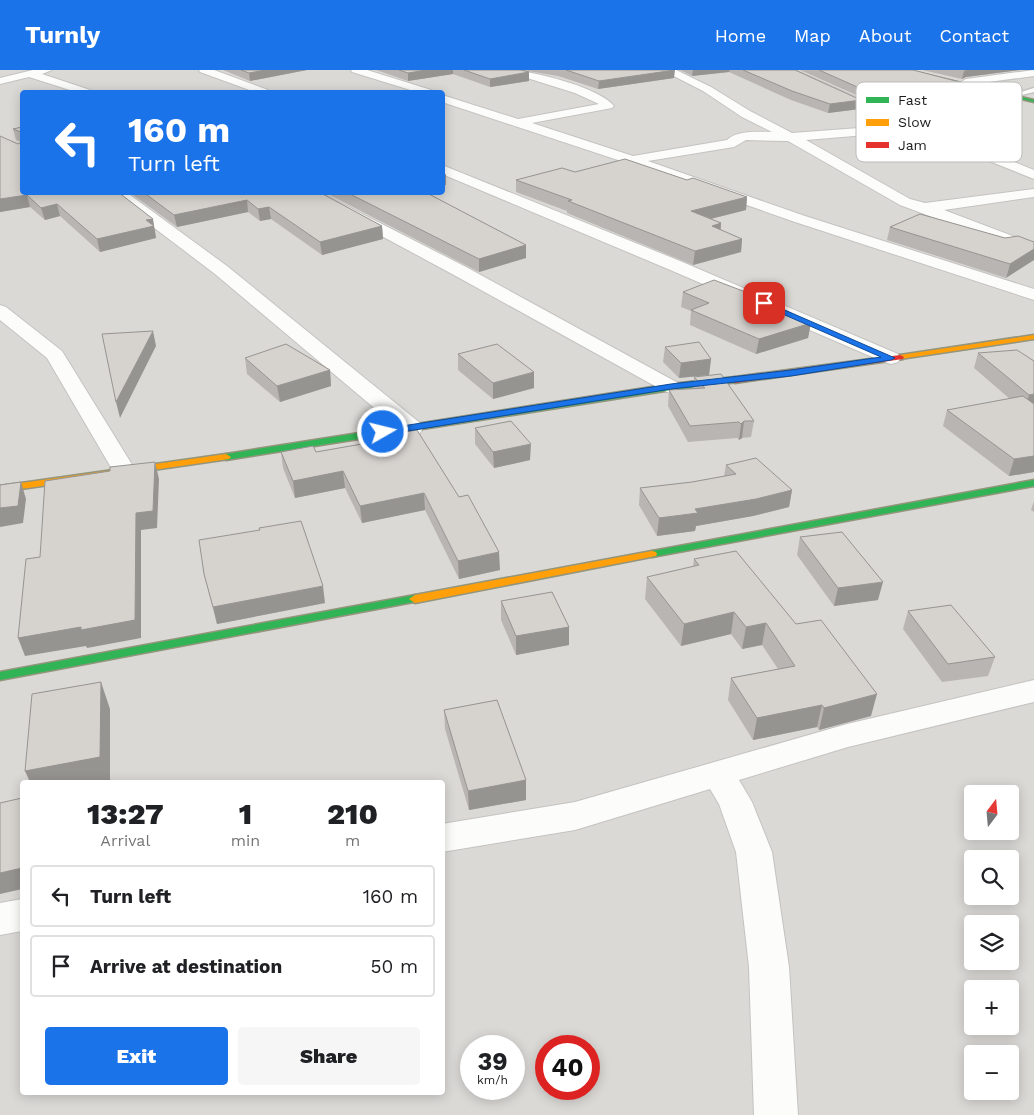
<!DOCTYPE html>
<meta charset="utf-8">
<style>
:root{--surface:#fff;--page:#f6f6f6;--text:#202124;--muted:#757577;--line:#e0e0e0;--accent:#1a73e8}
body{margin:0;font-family:"Work Sans",sans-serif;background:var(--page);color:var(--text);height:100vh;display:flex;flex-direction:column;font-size:19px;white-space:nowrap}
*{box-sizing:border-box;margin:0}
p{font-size:16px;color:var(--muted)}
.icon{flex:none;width:28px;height:28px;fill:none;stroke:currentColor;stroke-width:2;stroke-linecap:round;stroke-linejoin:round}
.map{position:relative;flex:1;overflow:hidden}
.sheet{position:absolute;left:20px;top:710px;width:425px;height:315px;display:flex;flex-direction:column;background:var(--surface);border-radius:5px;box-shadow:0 2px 12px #0003}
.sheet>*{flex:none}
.guide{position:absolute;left:20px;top:20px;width:425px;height:105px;border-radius:5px;box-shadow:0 2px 12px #0003;background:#1a73e8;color:#fff;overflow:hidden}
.needle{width:32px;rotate:16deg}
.controls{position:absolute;left:964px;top:715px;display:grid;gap:10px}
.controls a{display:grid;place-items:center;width:55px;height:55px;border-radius:5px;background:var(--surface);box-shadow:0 2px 12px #0003;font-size:25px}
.speed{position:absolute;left:460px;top:965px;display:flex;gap:10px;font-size:25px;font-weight:700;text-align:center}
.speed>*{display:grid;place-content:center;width:65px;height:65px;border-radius:50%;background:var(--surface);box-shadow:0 2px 12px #0003;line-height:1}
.speed small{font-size:12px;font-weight:400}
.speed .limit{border:8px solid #d22;background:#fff;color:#111}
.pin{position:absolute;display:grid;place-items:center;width:42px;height:42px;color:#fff;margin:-21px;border-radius:10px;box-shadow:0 2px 8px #0006}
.me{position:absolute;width:55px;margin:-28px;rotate:82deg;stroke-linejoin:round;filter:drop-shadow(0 0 4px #0008)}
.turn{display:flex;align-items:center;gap:18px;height:105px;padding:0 25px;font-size:22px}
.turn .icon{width:65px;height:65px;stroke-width:2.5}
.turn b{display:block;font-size:35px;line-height:42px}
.eta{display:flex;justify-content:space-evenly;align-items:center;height:85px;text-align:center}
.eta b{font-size:30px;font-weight:800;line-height:35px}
.action{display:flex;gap:10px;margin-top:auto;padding:10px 25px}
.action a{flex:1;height:58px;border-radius:5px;background:var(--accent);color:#fff;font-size:20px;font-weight:800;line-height:58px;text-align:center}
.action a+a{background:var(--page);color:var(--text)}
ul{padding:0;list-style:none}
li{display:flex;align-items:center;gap:15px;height:62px;margin:0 10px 8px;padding:0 15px;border:2px solid var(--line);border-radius:5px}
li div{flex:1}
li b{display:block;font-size:19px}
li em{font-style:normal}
header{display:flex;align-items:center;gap:30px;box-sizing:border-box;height:70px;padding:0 25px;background:var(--accent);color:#fff}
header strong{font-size:24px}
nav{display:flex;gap:28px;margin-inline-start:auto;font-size:18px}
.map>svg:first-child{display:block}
.residential{fill:#dbd9d6;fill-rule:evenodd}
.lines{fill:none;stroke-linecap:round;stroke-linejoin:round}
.lane-casing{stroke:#c4c3c0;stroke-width:3}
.street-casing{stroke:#c4c3c0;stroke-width:2}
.fast-casing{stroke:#93957c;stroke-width:3}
.slow-casing{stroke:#93957c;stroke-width:3}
.jam-casing{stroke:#93957c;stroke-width:3}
.lane{fill:#fcfcfb;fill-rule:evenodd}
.street{fill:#fcfcfb;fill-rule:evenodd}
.fast{fill:#30b455;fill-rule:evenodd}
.slow{fill:#ff9f0a;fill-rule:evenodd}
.jam{fill:#e5322d;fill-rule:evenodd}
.wall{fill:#b8b5b2}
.shaded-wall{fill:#969491}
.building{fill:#d6d3cf;stroke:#969491}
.route{fill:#1a73e8;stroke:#114b97}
.key{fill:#fff;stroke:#bbb;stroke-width:1}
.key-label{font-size:14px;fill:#1c1c1c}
</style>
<header>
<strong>Turnly</strong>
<nav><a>Home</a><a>Map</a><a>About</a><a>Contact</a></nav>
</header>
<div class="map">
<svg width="1034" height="1045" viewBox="0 0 1034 1045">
<rect width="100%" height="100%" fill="#eceae4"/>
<path class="residential" d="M0 0H1034V1045H0ZM22 22H442V122H22ZM22 712H442V1022H22ZM972 724H1010V761H972ZM972 789H1010V826H972ZM972 854H1010V891H972ZM972 919H1010V956H972ZM471 976H514V1019H471ZM546 976H589V1019H546ZM972 984H1010V1021H972Z"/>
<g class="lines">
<defs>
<path id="lane" d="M1034 18V22L1017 26 1014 24Z"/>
<g id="street">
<path d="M33 0H52L42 4 90 20 92 22H76L29 7 0 14V8Z"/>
<path d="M199 0H214L268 20 270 22H255L200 2Z"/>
<path d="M351 0H367L431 20 433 22H417L352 2Z"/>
<path d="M507 0C530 0 599 17 614 36L612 38 532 53 633 86 727 70C738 60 757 62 772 62L742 47 703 21 662 0H676L711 17 750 41 792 63 899 55 781 0H795L880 38 1034 100V109L914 61 806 70 910 129 925 133 1034 119V127L944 140 1034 174V185L900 135 788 71 746 70 734 77 648 91 805 146 1034 219V230L795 152 627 93 442 32V25L518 49 599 34 575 23 508 2Z"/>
<path d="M1034 0V6L966 15 961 12 966 9Z"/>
<path d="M442 95 680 191 898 284 901 288 898 292 891 294 884 292 668 199 442 104Z"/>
<path d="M107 122H126L130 125 227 196 420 353 423 358 420 363 412 365 404 363 215 204Z"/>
<path d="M300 122H319L466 197 678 313 681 317 678 321 671 323 664 321 454 205Z"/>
<path d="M0 235 6 237 62 281 136 401 132 406 124 408 116 406 47 288 0 250Z"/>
<path d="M1034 610V632L848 677 739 710 752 732 772 782 789 897 798 1045H754L749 897 736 782 719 734 710 719 575 760 442 782V754L575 732 847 654Z"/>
<path d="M22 829V861L0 865V833Z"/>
</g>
<g id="fast">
<path d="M898 0H906L1034 30V32Z"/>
<path d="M735 307 739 310 738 312 671 320 226 390 221 387 226 384 671 314Z"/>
<path d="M1034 410V416L652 487 647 484 652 481Z"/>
<path d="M415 525 421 529 419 531 0 610V602Z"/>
</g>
<g id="slow">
<path d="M1034 265V269L900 289 896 287 900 285Z"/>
<path d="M226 384 231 387 229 389 0 422V416Z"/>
<path d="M652 481 656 482 657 484 656 486 415 533 409 529 415 525Z"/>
</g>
<path id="jam" d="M900 285 904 287 903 289 735 313 731 310 735 307Z"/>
</defs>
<use href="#lane" class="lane-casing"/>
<use href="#street" class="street-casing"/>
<use href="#fast" class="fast-casing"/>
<use href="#slow" class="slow-casing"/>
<use href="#jam" class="jam-casing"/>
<use href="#lane" class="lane"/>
<use href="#street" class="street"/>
<use href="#fast" class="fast"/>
<use href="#slow" class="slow"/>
<use href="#jam" class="jam"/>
</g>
<g class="wall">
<path d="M223 0H307L250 11Z"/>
<path d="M376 0H674V8L598 19 558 6 522 0 529 2V11L490 17 453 4 408 11Z"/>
<path d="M680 0H795L861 30 860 39 828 43 791 30 729 2 692 6Z"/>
<path d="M800 0H913L979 17 976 25 923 36 912 32 881 36Z"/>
<path d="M922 0H1020L966 7 962 9Z"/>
<path d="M22 57 156 161H155L156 168 100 182 60 146 45 150 30 137 0 142 18 74 21 72 16 70 13 59Z"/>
<path d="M575 102 687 110 747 127 746 140 711 149 721 153V160L742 169 741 182 693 195 567 143V141L516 122V110Z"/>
<path d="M129 122H319L382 156 383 169 322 185 271 149 260 151 248 142 177 157Z"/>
<path d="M324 122H425L526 175V188L479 202Z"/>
<path d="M890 157 1005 168 1018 166 1006 208 887 170Z"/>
<path d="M683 222 811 253 808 268 756 284 690 255 691 241 681 237Z"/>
<path d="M665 277 711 289 709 305 679 308 663 292Z"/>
<path d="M978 283 1034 291V402L1009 406 943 356 947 340 1010 329 974 298Z"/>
<path d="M458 284 534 318 493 329 458 300Z"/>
<path d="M245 288 330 300 331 316 280 332 247 304Z"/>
<path d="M694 307 754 351 751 367 742 368 739 370 737 368 688 372 668 336 669 320 693 319Z"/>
<path d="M475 358 530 390 494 398 475 374Z"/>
<path d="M377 367 500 500 459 509 425 440 362 453 345 418 295 428 283 398 281 382H316L378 371Z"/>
<path d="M726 395 792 420 789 437 753 446 696 456 695 461 657 466 639 435 640 418 692 412 724 406Z"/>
<path d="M1034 431V442L1031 440Z"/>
<path d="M800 467 878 530 834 536 797 485Z"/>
<path d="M694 489 871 646 819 660 817 657 753 670 728 630 731 608 778 599 762 575 742 579 731 564 681 576 645 529 647 507 693 497Z"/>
<path d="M204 504 325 533 217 554Z"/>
<path d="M501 531 569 557V575L516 585 501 550Z"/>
<path d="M908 541 995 587 988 606 942 612 903 559Z"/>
<path d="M444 640 526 710V730L469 740 445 659Z"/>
</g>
<g class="shaded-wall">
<path d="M265 0H307L250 11 249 3Z"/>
<path d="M426 0H453V4L408 11V3Z"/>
<path d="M675 0 674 8 598 19 599 11Z"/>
<path d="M693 0H730L729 2 692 6Z"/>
<path d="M966 0H1020L966 7 962 9 964 1Z"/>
<path d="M529 2V11L490 17V9Z"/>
<path d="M979 17 976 25 923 36 925 27Z"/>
<path d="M914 24 912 32 881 36 882 28Z"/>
<path d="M861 30 860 39 828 43 830 34Z"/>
<path d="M446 104V115L442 116V105Z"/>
<path d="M27 125 30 137 0 142V129Z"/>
<path d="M747 127 746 140 690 154 691 141Z"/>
<path d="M247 130 248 142 177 157 174 145Z"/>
<path d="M57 134 60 146 45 150 41 138Z"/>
<path d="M269 137 271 149 260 151 258 139Z"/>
<path d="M153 149 156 168 100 182 97 169 146 150Z"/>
<path d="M721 153 720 165 712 156Z"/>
<path d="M382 156 383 169 322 185 320 172Z"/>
<path d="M742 169 741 182 693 195 695 181Z"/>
<path d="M526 175V188L479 202V189Z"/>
<path d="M1034 179V190L1006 208 1010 194Z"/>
<path d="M811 253 808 268 756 284 759 269Z"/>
<path d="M153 261 156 276 120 348 116 332Z"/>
<path d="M711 289 709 305 679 308 681 293Z"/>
<path d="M330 300 331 316 280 332 277 316Z"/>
<path d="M534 302V318L493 329V313Z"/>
<path d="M1034 324V339L1024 341 1029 325Z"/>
<path d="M744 351 742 368 739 370 741 354Z"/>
<path d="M531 374 530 390 494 398 493 382Z"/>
<path d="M1034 386V402L1009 406 1014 389Z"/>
<path d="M155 392 159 409 157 458 141 460V568L87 578 86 576 25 586 18 568Z"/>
<path d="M343 401 345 418 295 428 293 411Z"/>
<path d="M21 412 26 429 23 453 0 457V438Z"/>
<path d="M792 420 789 437 753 446 696 456 695 461 657 466 659 448 695 439Z"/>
<path d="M424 423 425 440 362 453 360 436Z"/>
<path d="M499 482 500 500 459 509 458 491Z"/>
<path d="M883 512 878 530 834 536 838 518Z"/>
<path d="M323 516 325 533 217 554 213 537Z"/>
<path d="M734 542 731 564 681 576 684 554Z"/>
<path d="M766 553 762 575 742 579 746 557Z"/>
<path d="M569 557V575L516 585V566Z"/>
<path d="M101 612 110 639V712H30L25 701Z"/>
<path d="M877 624 871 646 819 660 824 638Z"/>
<path d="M822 635 817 657 753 670 757 648Z"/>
<path d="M526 710V730L469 740 468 721Z"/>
<path d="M22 796V819L0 824V803Z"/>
</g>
<g class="building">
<path d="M241 0H265L249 3Z"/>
<path d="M399 0H426L408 3Z"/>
<path d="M464 0H521L529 2 490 9Z"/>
<path d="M566 0H675L599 11Z"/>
<path d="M743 0H795L861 30 830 34 792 21Z"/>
<path d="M819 0H913L979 17 925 27 914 24 882 28Z"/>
<path d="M22 57V122H118L153 149 146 150 154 156 97 169 57 134 41 138 27 125 0 129V66L18 74 21 72V62L13 59Z"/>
<path d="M625 89 687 110 693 108 747 127 691 141 721 153 712 156 742 169 695 181 568 131 572 130 516 110 562 98 575 102Z"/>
<path d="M143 122H319L382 156 320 172 269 137 258 139 247 130 174 145Z"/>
<path d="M346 122H425L526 175 479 189Z"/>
<path d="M920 144 1005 168 1018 166 1034 172V179L1010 194 890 157Z"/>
<path d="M714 210 756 226 811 253 759 269 691 240 709 233 683 222Z"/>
<path d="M153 261 116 332 102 264Z"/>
<path d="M699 272 711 289 681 293 665 277Z"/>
<path d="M286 274 330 300 277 316 245 288Z"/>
<path d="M497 274 534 302 493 313 458 284Z"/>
<path d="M1017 280 1034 291V324L1029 325 978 283Z"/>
<path d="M721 304 754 351H744L741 354 739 352 690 356 669 320 705 318 694 307Z"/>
<path d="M1023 326 1034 334V386L1014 389 947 340Z"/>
<path d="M511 351 531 374 493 382 475 358Z"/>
<path d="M417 360 459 427 468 425 499 482 458 491 424 423 360 436 343 401 293 411 281 382 313 376 316 382 379 371 377 367Z"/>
<path d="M756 388 792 420 756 429 695 439 698 443 659 448 640 418 692 412 736 404 726 395Z"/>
<path d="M155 392 153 441 136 443 135 550 81 560V557L18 568 26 489 40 487 45 411 110 401V397Z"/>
<path d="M21 412 18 436 0 438V415Z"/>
<path d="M301 451 323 516 213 537 204 504 199 470 260 460 259 458Z"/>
<path d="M842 462 883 512 838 518 800 467Z"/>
<path d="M736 481 796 554 821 550 877 624 824 638 822 635 757 648 731 608 795 596 766 553 746 557 734 542 684 554 647 507 699 495 694 489Z"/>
<path d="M552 522 569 557 516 566 501 531Z"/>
<path d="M951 535 995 587 948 594 908 541Z"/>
<path d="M101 612 100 687 25 701 32 624Z"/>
<path d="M497 630 526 710 468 721 444 640Z"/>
<path d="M22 728V798L0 803V733Z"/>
</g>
<path class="route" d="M764 231 895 288 891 290 791 306 671 319 383 365 378 362 383 359 671 314 791 300 881 287 762 235 761 233Z"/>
<rect x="856" y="12" width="166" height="80" rx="8" class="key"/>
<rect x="866" y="27" width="23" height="6" fill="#30b455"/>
<rect x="866" y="49" width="23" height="7" fill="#ff9f0a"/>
<rect x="866" y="72" width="23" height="6" fill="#e5322d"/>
<g class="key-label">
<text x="898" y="35">Fast</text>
<text x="898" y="57">Slow</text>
<text x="898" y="80">Jam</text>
</g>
</svg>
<div class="controls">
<a><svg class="needle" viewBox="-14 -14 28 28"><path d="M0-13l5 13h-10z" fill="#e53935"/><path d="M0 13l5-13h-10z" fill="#757577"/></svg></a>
<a><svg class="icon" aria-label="search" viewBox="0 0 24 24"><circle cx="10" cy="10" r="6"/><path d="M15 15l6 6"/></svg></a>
<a><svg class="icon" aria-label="layers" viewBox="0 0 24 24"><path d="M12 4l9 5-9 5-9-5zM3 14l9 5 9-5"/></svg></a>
<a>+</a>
<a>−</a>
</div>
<div class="speed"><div>39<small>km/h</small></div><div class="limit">40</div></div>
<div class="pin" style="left:764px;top:233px;background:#d93025"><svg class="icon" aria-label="arrive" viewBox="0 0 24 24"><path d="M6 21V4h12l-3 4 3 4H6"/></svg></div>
<svg class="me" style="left:383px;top:362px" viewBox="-20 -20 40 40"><circle r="17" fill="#1a73e8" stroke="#fff" stroke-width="3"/><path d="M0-11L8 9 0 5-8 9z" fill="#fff"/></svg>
<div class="guide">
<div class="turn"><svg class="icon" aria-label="left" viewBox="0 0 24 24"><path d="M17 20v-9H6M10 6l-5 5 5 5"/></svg><div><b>160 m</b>Turn left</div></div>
</div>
<section class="sheet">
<div class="eta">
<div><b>13:27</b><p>Arrival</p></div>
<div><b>1</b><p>min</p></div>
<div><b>210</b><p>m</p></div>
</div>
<ul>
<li><svg class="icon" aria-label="left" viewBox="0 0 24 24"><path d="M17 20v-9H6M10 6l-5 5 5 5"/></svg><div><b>Turn left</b></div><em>160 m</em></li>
<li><svg class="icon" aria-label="arrive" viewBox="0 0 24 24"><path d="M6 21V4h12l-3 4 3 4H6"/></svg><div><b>Arrive at destination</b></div><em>50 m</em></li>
</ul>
<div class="action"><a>Exit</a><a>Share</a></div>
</section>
</div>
